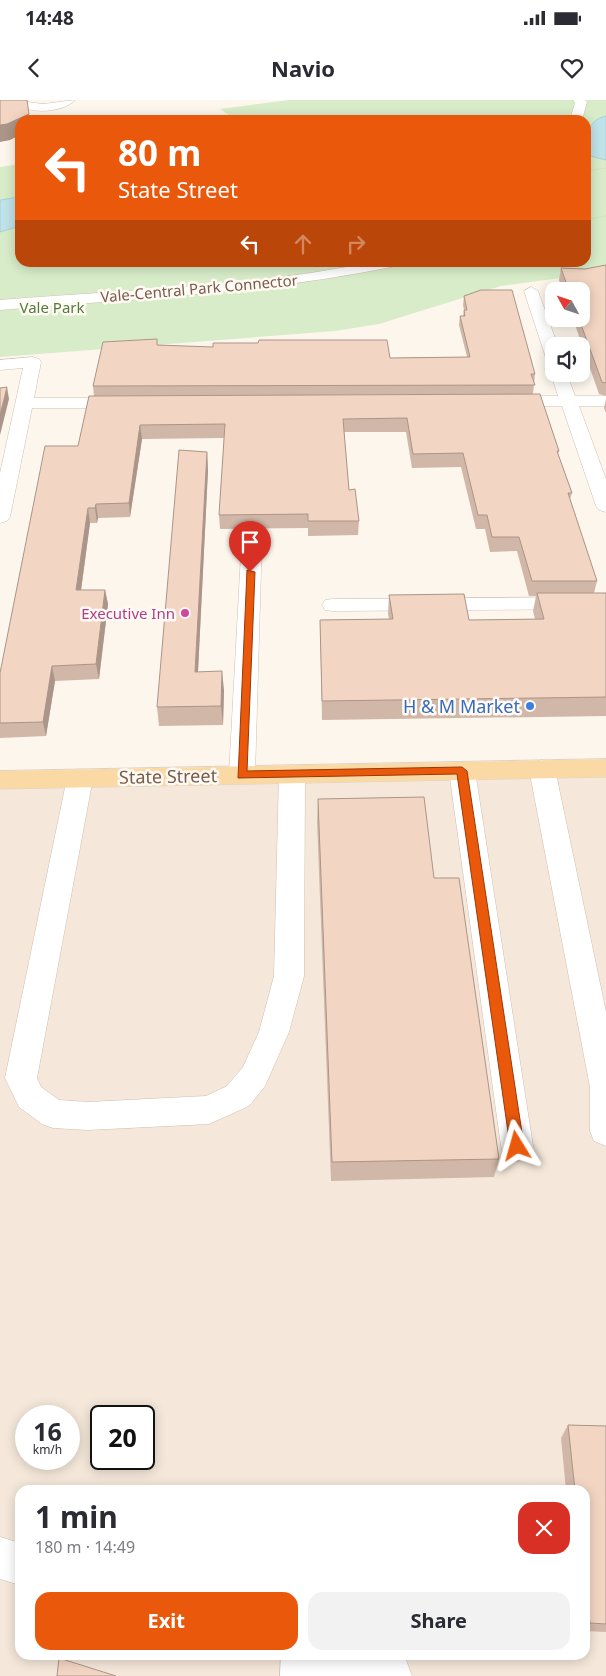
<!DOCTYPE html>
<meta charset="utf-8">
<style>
:root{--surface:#fff;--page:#f2f2f3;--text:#2b2b33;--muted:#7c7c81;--accent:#ea580c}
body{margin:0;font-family:"Noto Sans",sans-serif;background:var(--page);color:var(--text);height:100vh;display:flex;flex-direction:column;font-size:19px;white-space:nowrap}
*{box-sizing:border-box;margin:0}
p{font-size:16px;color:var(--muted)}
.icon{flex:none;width:28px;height:28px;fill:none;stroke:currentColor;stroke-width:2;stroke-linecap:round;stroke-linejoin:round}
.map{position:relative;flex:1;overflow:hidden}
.panel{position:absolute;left:15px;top:1385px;width:575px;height:175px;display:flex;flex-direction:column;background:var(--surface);border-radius:15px;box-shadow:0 2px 12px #0003}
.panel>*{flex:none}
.guide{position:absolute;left:15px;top:15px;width:576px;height:152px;border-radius:15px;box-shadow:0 2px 12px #0003;background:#ea580c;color:#fff;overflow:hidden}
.needle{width:32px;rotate:310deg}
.fabs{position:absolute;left:545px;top:182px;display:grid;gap:10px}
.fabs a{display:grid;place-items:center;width:45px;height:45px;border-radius:10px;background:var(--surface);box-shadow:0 2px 12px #0003;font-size:25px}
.speed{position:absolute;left:15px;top:1305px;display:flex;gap:10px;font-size:25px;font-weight:700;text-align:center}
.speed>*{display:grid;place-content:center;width:65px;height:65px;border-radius:50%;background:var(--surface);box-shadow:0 2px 12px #0003;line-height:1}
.speed small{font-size:12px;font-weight:400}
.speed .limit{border:2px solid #111;border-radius:8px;background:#fff;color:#111}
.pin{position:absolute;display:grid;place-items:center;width:42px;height:42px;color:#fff;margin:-51px -21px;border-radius:50% 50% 50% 0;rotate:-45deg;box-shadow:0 0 5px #0007}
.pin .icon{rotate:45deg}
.me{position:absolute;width:55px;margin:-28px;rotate:352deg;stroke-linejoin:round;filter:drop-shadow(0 0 4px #0008)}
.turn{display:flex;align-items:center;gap:18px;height:105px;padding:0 20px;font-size:22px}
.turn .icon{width:65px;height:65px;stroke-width:2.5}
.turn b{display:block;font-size:35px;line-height:42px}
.lanes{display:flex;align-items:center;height:48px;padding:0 20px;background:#0003;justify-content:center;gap:25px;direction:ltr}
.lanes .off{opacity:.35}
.round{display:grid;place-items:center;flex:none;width:52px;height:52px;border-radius:15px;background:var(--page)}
.head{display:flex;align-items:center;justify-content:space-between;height:85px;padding:0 20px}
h1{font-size:30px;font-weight:700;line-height:38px}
.button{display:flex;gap:10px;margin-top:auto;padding:10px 20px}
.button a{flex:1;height:58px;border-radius:15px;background:var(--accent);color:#fff;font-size:20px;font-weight:700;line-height:58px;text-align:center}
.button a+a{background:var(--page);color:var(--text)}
.status{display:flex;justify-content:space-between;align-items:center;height:35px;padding:0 25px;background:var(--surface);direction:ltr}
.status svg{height:14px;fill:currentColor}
header{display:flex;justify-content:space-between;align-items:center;height:65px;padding:0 20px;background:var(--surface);font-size:22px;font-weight:700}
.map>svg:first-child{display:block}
.residential{fill:#f5e8da;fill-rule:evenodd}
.green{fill:#d8ecc9}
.water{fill:#bfe3e8;stroke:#a5d3da}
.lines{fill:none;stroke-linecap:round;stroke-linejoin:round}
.minor-casing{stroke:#d1beb0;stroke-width:1}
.major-casing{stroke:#dad1cd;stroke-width:1}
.path{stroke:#d9b8a5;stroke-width:1;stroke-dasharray:0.5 2;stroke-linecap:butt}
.minor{fill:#fff;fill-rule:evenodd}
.major{fill:#fbd9a5;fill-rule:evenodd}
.wall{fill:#d1b7a8}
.shaded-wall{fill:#aa9588}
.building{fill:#f3d5c3;stroke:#aa9588}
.route{fill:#ea580c;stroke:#983908}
.hotel-dot{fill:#d1479c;stroke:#fffaf3;stroke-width:2}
.shop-dot{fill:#3f7fe0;stroke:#fffaf3;stroke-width:2}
.labels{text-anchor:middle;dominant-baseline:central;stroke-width:5;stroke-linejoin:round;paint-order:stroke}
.far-street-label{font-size:15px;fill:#7a5c4d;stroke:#fffaf3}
.far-park-label{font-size:15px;fill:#537a41;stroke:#fffaf3}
.far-hotel-label{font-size:15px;fill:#b23c85;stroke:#fffaf3;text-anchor:end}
.shop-label{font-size:18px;fill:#366cbe;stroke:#fffaf3;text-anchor:end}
.street-label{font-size:18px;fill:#7a5c4d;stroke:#fffaf3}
</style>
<div class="status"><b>14:48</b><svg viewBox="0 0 49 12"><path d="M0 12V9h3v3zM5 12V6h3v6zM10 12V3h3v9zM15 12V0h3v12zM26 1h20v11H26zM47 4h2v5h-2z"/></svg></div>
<header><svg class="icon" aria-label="back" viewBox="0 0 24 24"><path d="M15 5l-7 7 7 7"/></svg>Navio<svg class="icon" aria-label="heart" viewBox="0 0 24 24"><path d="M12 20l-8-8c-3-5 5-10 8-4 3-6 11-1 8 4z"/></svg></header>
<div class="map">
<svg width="606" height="1576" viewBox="0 0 606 1576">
<rect width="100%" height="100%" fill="#fdf6ec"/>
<path class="residential" d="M606 672V1576H0V681ZM26 1316H69V1359H26ZM101 1316H144V1359H101ZM20 1390H585V1555H20Z"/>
<path class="green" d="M289 0H606V172L501 186 379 224 335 231 0 257V67L20 64V162H586V20H236L220 9Z"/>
<g class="water">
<path d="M606 16V60L586 55C586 37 586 21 606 16Z"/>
<path d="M20 97V126L0 132V100Z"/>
</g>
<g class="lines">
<defs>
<g id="minor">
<path d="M12 0 43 4 75 0C62 14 24 15 12 0Z"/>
<path d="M573 0H585L587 2 582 20H570L575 3Z"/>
<path d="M373 162H403L396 166C266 193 132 199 0 210V200C124 190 251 187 373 162Z"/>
<path d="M531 187 538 191 558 246H554V263L546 258 524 191Z"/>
<path d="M33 257 39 259 41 262 34 298H125L131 299 134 303 131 307 125 308H32L10 417 7 421 0 423V373L23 268 0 270V260Z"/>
<path d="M554 270V274H567L575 296H606V306H579L606 379V412L599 410 596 406 562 306H506L500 305 497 301 500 297 506 296H558L551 274Z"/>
<path d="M252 429 259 431 262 435 255 675 251 681 242 684 233 681 229 675 242 435 245 431Z"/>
<path d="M606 497V509L333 511 325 510 322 505 325 500 333 499Z"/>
<path d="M542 660 551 663 555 669 606 912V1046L594 1041 590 1031V987L529 669 533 663Z"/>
<path d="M462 662 471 665 475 671 533 1046 529 1057 517 1061 505 1057 501 1046 449 671 453 665Z"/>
<path d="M292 665 301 668 305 674 304 876 289 932 265 986 249 1006 209 1024 88 1030 53 1028 42 1024 19 1007 5 978 67 678 71 672 80 669 89 672 93 678 37 978 41 987 59 1000 88 1002 206 996 227 986 243 967 259 932 274 876 279 674 283 668Z"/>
<path d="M0 1437 20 1443V1485L0 1479Z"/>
<path d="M281 1555H392L406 1560 412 1576H280Z"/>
</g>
<path id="major" d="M606 659V677L0 689V671Z"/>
</defs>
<use href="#minor" class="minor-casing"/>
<use href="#major" class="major-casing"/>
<g class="path">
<path d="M586 71 606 68"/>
<path d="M586 120 606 116"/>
</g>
<use href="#minor" class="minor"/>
<use href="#major" class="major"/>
</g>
<g class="wall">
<path d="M606 165V296L599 294 573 219H581V191H563L559 180 561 168 585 169Z"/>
<path d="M464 196 535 274 533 294 94 296 93 286 157 245 390 258 467 257 459 225 460 216H463L464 210 463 205Z"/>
<path d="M540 294 559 351 558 354 572 393 570 399 597 481 594 493H606V616L322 620 320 520 389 519 388 514 389 495 469 520 535 519 533 511 536 496H529L517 451 490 452 485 429H476L461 367 412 368 406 332H344L349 390 359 421 358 435 308 436V428L220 429 219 415 224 338 142 339 130 417 98 418 97 423H90L81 490H105L108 504 99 579 55 581 46 636 0 638V573L78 346 89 296Z"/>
<path d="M606 299V313L604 308Z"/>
<path d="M207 352 208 370 198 572 224 590 223 625 159 626 157 607Z"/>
<path d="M318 699 434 778 499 1059 494 1077 331 1081 317 721Z"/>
<path d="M568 1325 606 1326V1532L585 1531V1390H566L561 1338Z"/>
</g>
<g class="shaded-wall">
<path d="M29 14 30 20H20V35L10 40 0 42V25Z"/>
<path d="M7 287 9 299 0 335V315Z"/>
<path d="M140 325 142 339 130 417 129 403Z"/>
<path d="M207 352 208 370 197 591 195 572Z"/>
<path d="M96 404 98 418 97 423 95 408Z"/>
<path d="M88 408 90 423 79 505 76 490Z"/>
<path d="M105 490 108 504 99 579 96 564Z"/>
<path d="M52 566 55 581 46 636 43 622Z"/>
<path d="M222 571 224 590 223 625 221 606Z"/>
</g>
<g class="building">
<path d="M0 0H27L29 14 7 24 0 25Z"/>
<path d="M606 165V283L602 282 579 219H581V191H569L561 168 585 169Z"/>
<path d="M481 190H512L535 274H531L535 285 93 286 103 242 157 239V245L213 247V243H258L259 240H387L390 258 470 257 460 216H465L464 210H467L464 196Z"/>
<path d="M7 287 0 315V288Z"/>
<path d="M540 294 559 351H557L572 393H568L597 481H532L519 437H492L487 415H478L463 353 413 354 407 318 343 319 349 390 355 389 359 421H308V414L219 415 225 324 140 325 129 403 96 404 95 408H88L76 490H105L96 564 52 566 43 622 0 623V573L45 346H78L89 296Z"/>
<path d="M179 350 207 352 195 572 222 571 221 606 157 607Z"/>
<path d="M537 493H606V597L322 601 320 520 393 519 389 495 464 494 469 520 544 519Z"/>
<path d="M424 697 434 778H459L499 1059 332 1062 318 699Z"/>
<path d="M568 1325 606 1326V1524L590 1523 585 1479V1390H575Z"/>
<path d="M59 1558 116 1576H57Z"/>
</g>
<path class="route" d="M247 470 255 472 247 671 462 667 467 671 524 1046 522 1050 517 1052 512 1050 510 1046 457 674 238 678Z"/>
<circle class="hotel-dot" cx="185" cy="513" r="5"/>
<circle class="shop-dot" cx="530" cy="606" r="5"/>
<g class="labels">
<g class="far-street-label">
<text transform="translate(199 188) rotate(-5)">Vale-Central Park Connector</text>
</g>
<g class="far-park-label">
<text x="52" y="207">Vale Park</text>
</g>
<g class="far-hotel-label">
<text x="175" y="513">Executive Inn</text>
</g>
<g class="shop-label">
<text x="520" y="606">H &amp; M Market</text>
</g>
<g class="street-label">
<text transform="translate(168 676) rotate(-1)">State Street</text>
</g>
</g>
</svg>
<div class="fabs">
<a><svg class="needle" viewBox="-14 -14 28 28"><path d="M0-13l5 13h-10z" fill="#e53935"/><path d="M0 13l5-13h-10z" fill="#7c7c81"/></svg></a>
<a><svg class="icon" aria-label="sound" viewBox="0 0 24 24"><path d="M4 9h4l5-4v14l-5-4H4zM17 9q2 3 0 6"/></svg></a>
</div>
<div class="speed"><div>16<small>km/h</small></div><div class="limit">20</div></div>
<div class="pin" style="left:250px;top:472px;background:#d93025"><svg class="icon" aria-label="arrive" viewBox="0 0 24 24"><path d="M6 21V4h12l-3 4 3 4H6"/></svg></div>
<svg class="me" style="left:517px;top:1046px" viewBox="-20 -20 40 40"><path d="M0-17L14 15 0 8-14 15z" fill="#ea580c" stroke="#fff" stroke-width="4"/></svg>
<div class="guide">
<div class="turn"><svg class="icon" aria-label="left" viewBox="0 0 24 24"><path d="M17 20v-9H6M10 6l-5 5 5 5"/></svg><div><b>80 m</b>State Street</div></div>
<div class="lanes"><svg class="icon" aria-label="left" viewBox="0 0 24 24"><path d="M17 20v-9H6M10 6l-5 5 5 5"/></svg><svg class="icon off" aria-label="ahead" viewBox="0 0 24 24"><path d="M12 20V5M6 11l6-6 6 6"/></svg><svg class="icon off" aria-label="right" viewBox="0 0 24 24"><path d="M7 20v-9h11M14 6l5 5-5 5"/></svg></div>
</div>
<section class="panel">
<div class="head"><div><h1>1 min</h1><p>180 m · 14:49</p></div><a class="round" style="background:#d93025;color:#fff"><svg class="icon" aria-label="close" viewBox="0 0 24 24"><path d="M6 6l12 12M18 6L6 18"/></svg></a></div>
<div class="button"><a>Exit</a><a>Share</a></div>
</section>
</div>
